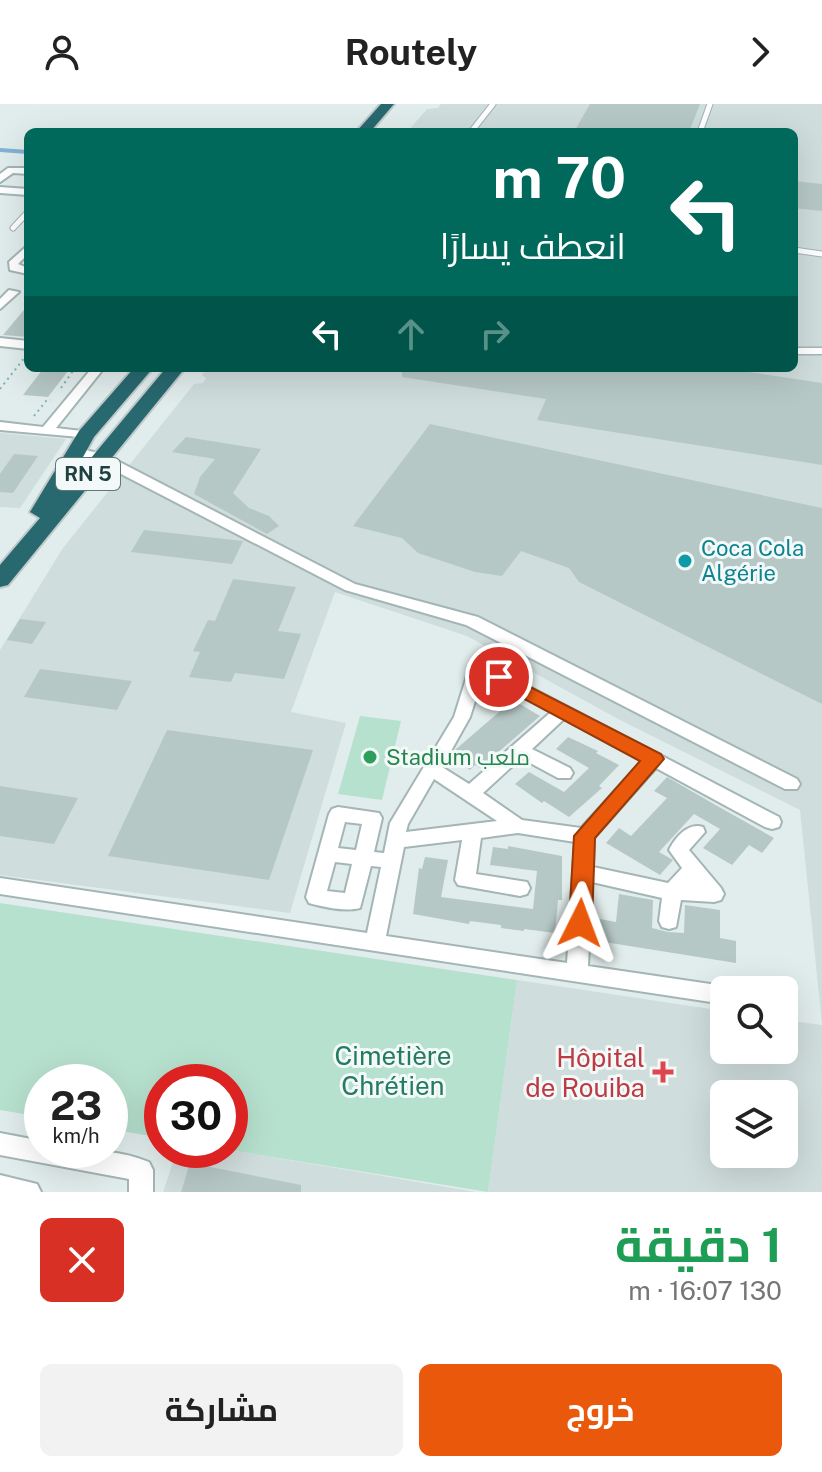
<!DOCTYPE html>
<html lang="ar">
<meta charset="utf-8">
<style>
:root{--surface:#fff;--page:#f2f2f2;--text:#222;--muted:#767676;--accent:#ea580c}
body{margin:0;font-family:"Public Sans",Cairo,sans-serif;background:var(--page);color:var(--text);direction:rtl;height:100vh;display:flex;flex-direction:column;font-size:30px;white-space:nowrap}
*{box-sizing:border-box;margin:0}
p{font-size:26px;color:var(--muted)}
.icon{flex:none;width:44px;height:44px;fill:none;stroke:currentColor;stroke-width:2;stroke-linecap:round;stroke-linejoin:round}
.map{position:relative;height:1088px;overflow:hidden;direction:ltr}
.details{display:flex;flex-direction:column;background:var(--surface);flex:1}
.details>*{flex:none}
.banner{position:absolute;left:24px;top:24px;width:774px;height:244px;border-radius:12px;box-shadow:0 8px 32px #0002;direction:rtl;background:#00695c;color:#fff;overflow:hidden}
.fabs{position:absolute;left:710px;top:872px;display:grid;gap:16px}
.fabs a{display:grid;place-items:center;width:88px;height:88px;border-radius:12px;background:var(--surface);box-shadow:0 8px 32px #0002;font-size:40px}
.speed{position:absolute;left:24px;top:960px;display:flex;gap:16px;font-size:40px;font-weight:700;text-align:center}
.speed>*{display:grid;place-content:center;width:104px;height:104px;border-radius:50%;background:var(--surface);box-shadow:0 8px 32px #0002;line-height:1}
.speed small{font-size:20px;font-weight:400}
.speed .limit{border:12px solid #d22;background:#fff;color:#111}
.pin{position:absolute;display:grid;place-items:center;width:68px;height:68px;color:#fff;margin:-34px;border:4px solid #fff;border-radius:50%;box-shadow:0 2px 8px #0007}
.me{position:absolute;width:88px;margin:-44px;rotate:3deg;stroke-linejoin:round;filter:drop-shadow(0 0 6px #0008)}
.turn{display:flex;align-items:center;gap:28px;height:168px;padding:0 40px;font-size:36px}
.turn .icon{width:104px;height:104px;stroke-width:2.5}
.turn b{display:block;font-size:56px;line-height:68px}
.lanes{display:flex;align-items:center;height:76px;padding:0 40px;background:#0003;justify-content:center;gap:40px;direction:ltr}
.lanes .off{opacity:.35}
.round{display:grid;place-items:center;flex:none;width:84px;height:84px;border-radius:12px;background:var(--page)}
.head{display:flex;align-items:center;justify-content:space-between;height:136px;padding:0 40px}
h1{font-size:48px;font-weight:700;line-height:60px;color:#1e9e55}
.action{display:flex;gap:16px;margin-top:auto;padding:16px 40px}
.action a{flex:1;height:92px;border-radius:12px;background:var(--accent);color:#fff;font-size:32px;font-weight:700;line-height:92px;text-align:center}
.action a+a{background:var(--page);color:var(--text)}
header{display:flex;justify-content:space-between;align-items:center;height:104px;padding:0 40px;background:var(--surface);font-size:36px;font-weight:700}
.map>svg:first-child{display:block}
.built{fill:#cfdddc;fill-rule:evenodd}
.green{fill:#b7e1cf}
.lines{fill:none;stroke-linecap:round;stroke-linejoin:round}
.stream{stroke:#83b1d8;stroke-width:4}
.building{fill:#b6c8c6}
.lane-far1-casing{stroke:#a3b5b5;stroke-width:7}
.lane-casing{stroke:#a3b5b5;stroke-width:9}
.street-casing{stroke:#a3b5b5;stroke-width:4}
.highway-casing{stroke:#c0c9ca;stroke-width:4}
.path{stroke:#7eb4b4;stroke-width:2;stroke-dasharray:2 4;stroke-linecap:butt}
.lane-far1{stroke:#fff;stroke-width:5}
.lane{stroke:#fff;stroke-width:6}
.street{fill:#fff;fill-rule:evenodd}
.highway{fill:#28686f;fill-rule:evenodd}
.route{fill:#ea580c;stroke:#983908;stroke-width:2}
.culture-dot{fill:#0f9aa8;stroke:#f2f9f8;stroke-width:3}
.leisure-dot{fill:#2e9e5b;stroke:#f2f9f8;stroke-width:3}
.health-dot{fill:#e0444e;stroke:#f2f9f8;stroke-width:3}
.labels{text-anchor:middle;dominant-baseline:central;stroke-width:6;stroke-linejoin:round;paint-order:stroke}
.shield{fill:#f2f9f8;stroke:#5e7777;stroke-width:2}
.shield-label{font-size:20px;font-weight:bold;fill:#1f3f40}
.culture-label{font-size:22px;fill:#0d838f;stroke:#f2f9f8;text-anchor:start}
.leisure-label{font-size:22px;fill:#27864d;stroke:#f2f9f8;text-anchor:start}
.near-park-label{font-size:26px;fill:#257b61;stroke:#f2f9f8}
.near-health-label{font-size:26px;fill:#be3a42;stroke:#f2f9f8;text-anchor:end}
</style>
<header><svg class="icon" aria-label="forward" viewBox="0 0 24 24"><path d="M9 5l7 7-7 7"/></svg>Routely<svg class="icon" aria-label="person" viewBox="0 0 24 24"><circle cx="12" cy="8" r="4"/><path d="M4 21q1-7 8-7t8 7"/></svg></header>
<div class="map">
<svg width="822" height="1088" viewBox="0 0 822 1088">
<rect width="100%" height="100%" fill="#e1edec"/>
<g class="built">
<path d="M441 0H822V920L800 706 618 615 467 532 335 488 291 608 346 619 290 809 0 771V546L63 444 194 280 203 279 206 274 202 271 207 264H794V28H407L427 5 438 4Z"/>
<path d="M0 329 66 335 20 404 0 403Z"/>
<path d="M517 876 724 907V946H784V916L822 921V1088H488ZM724 990H784V1050H724Z"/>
<path d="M177 1046H230L476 1088H163Z"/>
</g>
<g class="green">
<path d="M360 612 401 617 382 696 338 690Z"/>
<path d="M0 799 517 876 488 1088 230 1046V978H162V1034L110 1025V978H42V1013L0 1006Z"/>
</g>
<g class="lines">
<path class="stream" d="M0 46 28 48"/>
</g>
<g class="building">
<path d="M590 0H700L689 28H574Z"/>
<path d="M794 77 822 80V107L794 104Z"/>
<path d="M28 201V233L3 231Z"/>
<path d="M402 264H722L822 279V361L537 316 546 295 402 273Z"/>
<path d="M43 265 68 267 48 293 23 291Z"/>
<path d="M430 320 822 404V600L579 478 569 464 521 447 502 472 475 468 418 449 402 434 353 422Z"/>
<path d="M186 333 261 345 233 389 249 404 269 412 279 422 267 430 194 390 200 373 215 355 172 348Z"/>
<path d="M14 350 38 352 13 389 0 388V370Z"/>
<path d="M144 426 243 437 232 460 131 448Z"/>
<path d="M233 475 296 483 278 527 301 530 284 575 235 569 231 578 189 573 200 548 193 547 208 516 215 517Z"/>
<path d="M20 515 46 518 32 540 7 536Z"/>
<path d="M40 565 132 577 117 606 24 593Z"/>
<path d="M513 596 540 612 480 664 475 661 470 666 451 653 455 646Z"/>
<path d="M167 626 313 646 269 776 108 752Z"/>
<path d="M568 633 598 647 596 649 619 661 599 682 602 684 569 713 544 697 542 699 515 680 529 668 564 688 589 664 556 645Z"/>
<path d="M667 673 719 703 774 734 762 749 749 741 732 761 703 744 720 725 694 710 659 748 673 756 660 771 606 739 619 724 631 732 667 694 654 687Z"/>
<path d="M0 682 78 694 54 740 0 732Z"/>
<path d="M508 742 562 752V796H558L555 829 524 825V827L501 824V821L470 817 469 820 413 810 419 764 422 765 425 753 448 756 441 793 533 805 537 767 490 761 493 743 508 745Z"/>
<path d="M619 790 653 796 652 824 668 828 684 829 685 801 720 806V834L736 837V859L598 837 600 815 616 818Z"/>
<path d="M190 1059 301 1081V1088H181Z"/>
</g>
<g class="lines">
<defs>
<g id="lane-far1">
<path d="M471 28 493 0"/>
<path d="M700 28 710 0"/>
<path d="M13 124 28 108"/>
<path d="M794 146 822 150"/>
</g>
<path id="lane" d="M794 247H822"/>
<g id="street">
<path d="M8 64H28V70L13 69 0 78V70Z"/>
<path d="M0 83 28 85V91L0 89Z"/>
<path d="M28 141V150L18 160 28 164V170L10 166 9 158Z"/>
<path d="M9 186 19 188 0 205V195Z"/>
<path d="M0 234 28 237V245L0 242Z"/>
<path d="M92 264H104L56 324 91 328V334L0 326V318L43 323Z"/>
<path d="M77 344 106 351 355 480 478 513 797 675 800 680 797 685H785L466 521 345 486 96 357 72 351V345Z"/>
<path d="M478 556 779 713 781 718 779 723 772 725 765 723 656 664 594 734 593 763 668 779 682 764 669 746C675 734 688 718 703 723L705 728 689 746 721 784 724 790 721 796 714 798 681 796 676 823 669 825 662 823 659 817 662 794 592 778 588 862 724 882 732 886H724V900L0 790V774L367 829 381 763 371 762 360 804C346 808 323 803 309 799L306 793 329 710 332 705 338 703 379 709 382 714 374 748 384 749 390 719 454 613 470 562ZM483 572 551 608 469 680 442 663 470 613ZM564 615 642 657 581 724 522 716 483 689 521 654 558 674H570L573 669 570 664 532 645ZM434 675 497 717 406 728 408 720ZM345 718 362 720 356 746 338 744ZM518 729 575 738 567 859 386 832 404 743 462 736 455 776 458 781 520 792 527 790 530 784 527 778 476 770 481 734ZM335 758 352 760 345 789 327 787Z"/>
<path d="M0 1029 42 1037V1046C78 1046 116 1044 149 1058L153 1066V1088H129V1075L0 1051Z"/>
<path d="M0 1071 37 1080 41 1088H0Z"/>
</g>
<g id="highway">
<path d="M381 0H394L370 28H356Z"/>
<path d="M134 264H153L94 333 66 384 166 264H185L8 481 0 483V461L40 414 30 408 79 327Z"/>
</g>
</defs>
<use href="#lane-far1" class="lane-far1-casing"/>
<use href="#lane" class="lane-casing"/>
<use href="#street" class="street-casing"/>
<use href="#highway" class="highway-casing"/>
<g class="path">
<path d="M61 284 75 264"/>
<path d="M0 285 25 253"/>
<path d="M34 312 46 297 51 296"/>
</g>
<use href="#lane-far1" class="lane-far1"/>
<use href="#lane" class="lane"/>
<use href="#street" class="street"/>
<use href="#highway" class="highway"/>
</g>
<path class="route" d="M499 567 661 650 664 655 595 734 592 819 588 825 580 828 572 825 569 819 574 732 640 657 493 578 490 573Z"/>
<circle class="culture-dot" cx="685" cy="457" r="8"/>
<circle class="leisure-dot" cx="370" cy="653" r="8"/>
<path class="health-dot" d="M659 956h8v8h8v8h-8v8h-8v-8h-8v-8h8z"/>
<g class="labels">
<rect class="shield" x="56" y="354" width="64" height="32" rx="6"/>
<g class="shield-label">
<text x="88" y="370">RN 5</text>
</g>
<g class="culture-label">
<text x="701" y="444">Coca Cola<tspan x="701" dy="25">Algérie</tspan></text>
</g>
<g class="leisure-label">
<text x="386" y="653">Stadium ملعب</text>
</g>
<g class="near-park-label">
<text x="393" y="951">Cimetière<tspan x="393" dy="30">Chrétien</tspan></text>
</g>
<g class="near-health-label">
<text x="645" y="953">Hôpital<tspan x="645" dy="30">de Rouiba</tspan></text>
</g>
</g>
</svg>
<div class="fabs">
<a><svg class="icon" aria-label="search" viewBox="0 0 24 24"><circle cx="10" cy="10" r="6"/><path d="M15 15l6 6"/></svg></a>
<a><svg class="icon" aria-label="layers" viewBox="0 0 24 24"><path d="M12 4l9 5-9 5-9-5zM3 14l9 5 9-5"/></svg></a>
</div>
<div class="speed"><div>23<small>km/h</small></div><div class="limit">30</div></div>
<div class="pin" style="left:499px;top:573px;background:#d93025"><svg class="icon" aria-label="arrive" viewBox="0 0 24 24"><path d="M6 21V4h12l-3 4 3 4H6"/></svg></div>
<svg class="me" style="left:580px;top:819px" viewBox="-20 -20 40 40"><path d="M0-17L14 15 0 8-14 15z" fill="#ea580c" stroke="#fff" stroke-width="4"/></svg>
<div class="banner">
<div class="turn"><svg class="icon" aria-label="left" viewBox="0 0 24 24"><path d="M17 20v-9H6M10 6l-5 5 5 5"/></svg><div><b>70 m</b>انعطف يسارًا</div></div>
<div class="lanes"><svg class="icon" aria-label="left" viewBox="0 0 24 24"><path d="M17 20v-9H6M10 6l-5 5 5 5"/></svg><svg class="icon off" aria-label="ahead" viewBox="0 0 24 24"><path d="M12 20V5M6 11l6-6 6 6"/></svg><svg class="icon off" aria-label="right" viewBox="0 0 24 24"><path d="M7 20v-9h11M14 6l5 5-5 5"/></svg></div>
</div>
</div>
<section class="details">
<div class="head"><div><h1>1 دقيقة</h1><p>130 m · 16:07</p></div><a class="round" style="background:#d93025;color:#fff"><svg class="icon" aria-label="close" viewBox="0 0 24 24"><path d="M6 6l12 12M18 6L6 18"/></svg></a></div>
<div class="action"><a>خروج</a><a>مشاركة</a></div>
</section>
